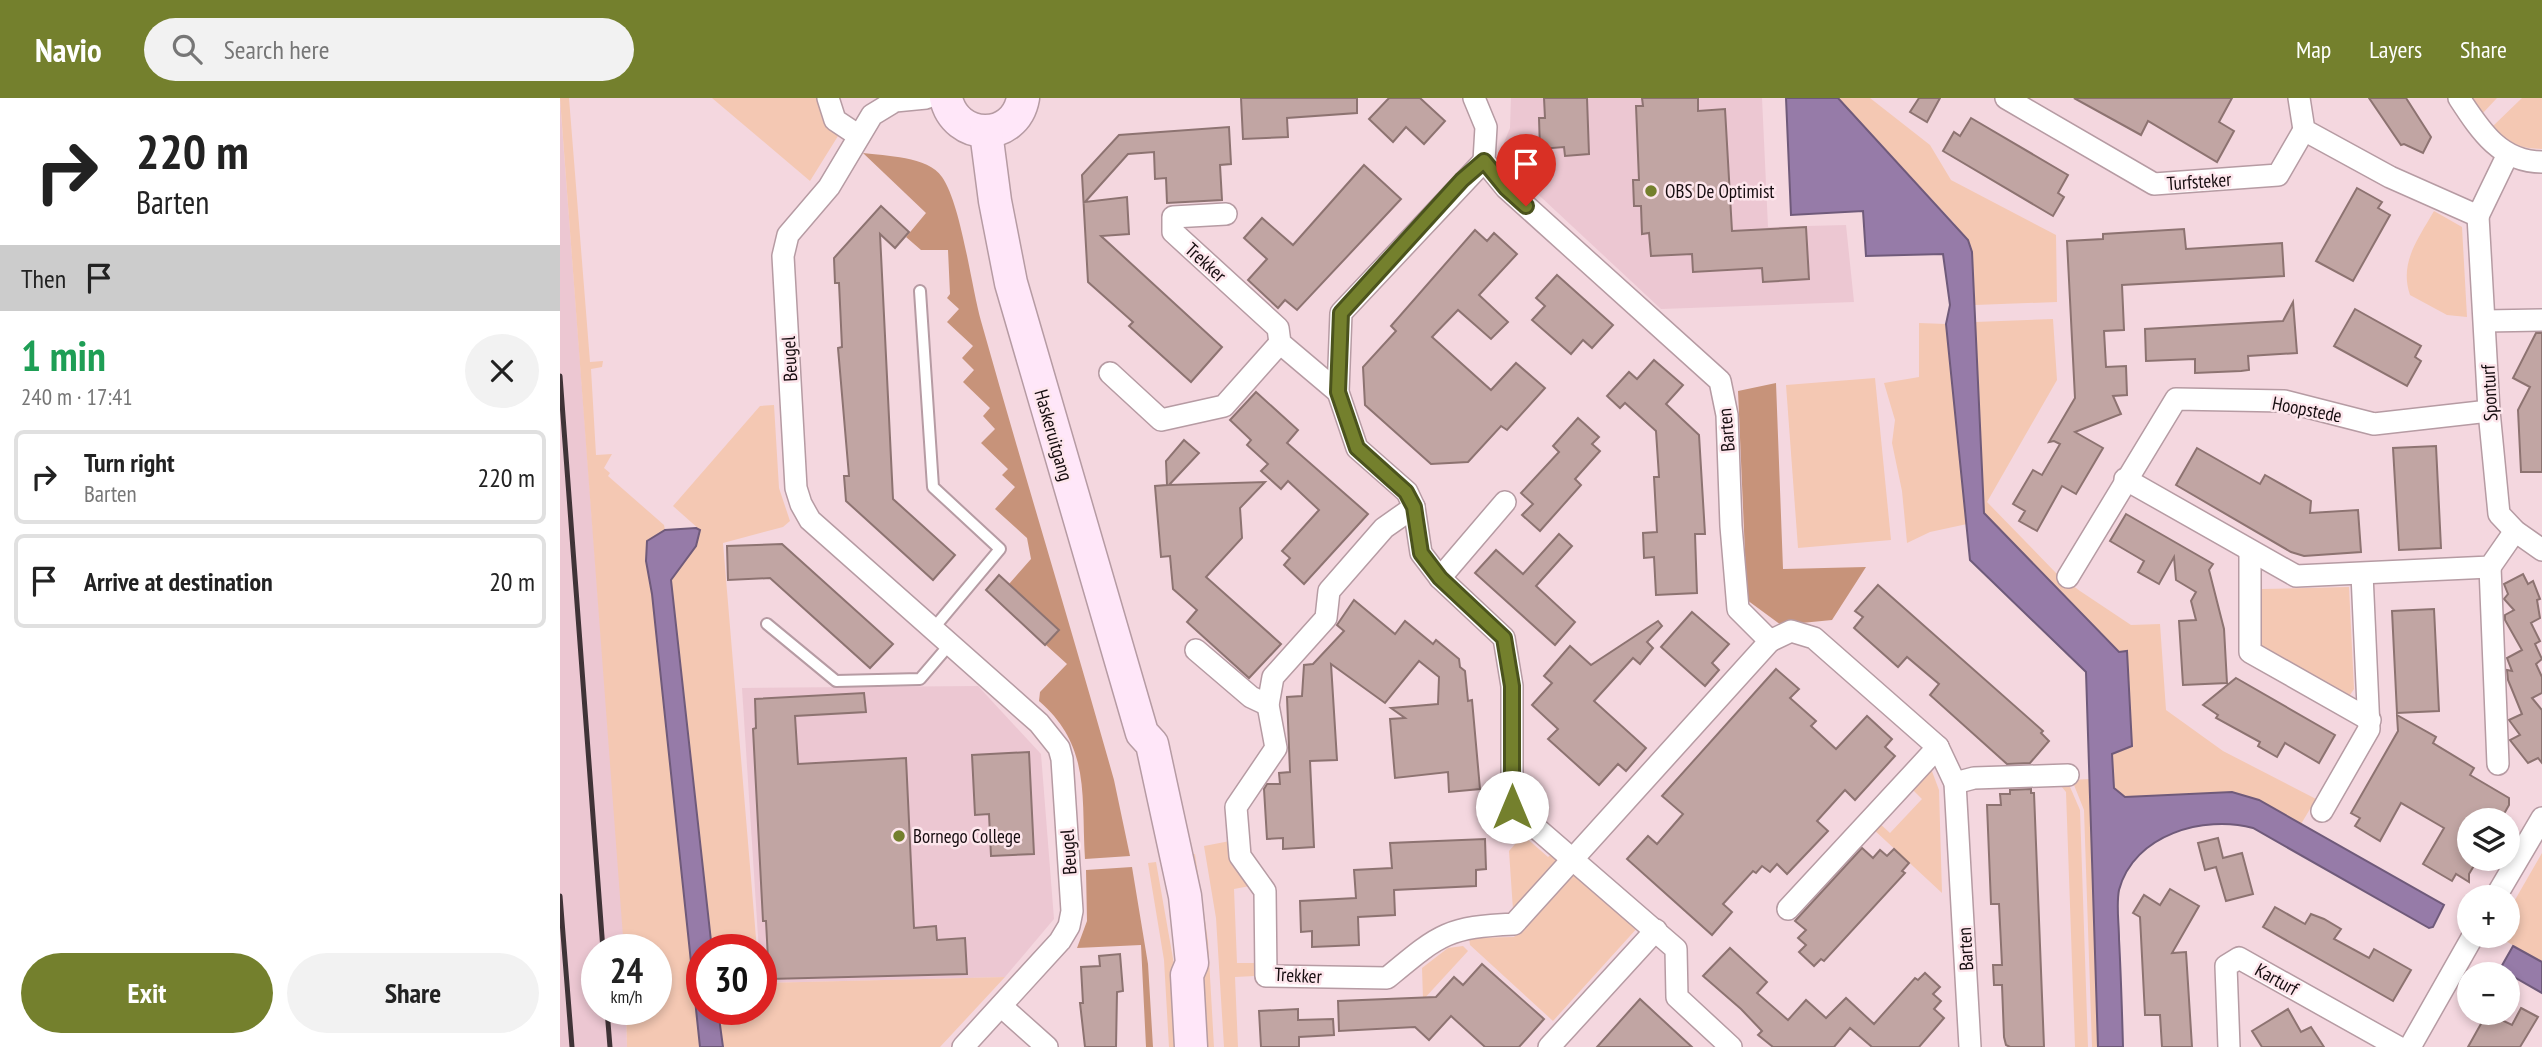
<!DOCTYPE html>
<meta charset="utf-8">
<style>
:root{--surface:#fff;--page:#f2f2f2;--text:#222;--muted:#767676;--line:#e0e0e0;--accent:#74802d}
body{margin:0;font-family:"PT Sans Narrow",sans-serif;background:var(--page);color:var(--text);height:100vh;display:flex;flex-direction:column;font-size:26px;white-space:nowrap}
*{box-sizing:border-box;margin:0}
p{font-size:23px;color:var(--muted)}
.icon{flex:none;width:38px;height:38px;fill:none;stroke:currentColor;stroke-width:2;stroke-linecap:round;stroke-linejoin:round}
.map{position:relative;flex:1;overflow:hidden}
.drawer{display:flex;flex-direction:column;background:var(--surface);width:560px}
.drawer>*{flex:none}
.hud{background:#fff;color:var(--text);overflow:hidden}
.tools{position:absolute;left:1897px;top:710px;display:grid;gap:14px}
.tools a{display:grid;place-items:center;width:63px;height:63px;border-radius:50%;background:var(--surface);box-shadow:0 4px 10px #0003;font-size:35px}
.speed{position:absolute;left:21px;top:836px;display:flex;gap:14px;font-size:35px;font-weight:700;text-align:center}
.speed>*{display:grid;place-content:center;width:91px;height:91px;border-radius:50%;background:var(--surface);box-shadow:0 4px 10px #0003;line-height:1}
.speed small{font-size:18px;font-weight:400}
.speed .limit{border:10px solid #d22;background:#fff;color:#111}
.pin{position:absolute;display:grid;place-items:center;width:60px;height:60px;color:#fff;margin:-72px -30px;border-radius:50% 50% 50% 0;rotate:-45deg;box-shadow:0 0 7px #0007}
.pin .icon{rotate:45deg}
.me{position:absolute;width:77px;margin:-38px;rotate:0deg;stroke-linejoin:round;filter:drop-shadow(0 0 5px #0008)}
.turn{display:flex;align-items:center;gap:24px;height:147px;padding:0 21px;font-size:32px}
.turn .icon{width:91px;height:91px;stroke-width:2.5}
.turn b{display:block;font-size:49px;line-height:60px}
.then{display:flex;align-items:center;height:66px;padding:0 21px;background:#0003;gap:14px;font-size:26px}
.round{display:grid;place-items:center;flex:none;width:74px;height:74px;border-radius:37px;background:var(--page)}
.headline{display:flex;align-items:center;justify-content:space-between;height:119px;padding:0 21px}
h1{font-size:42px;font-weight:600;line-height:52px;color:#1e9e55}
.action{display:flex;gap:14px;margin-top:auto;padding:14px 21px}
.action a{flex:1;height:80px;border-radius:42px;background:var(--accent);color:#fff;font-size:28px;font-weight:600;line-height:80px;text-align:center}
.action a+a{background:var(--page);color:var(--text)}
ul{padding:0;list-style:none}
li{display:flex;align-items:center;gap:21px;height:94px;margin:0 14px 10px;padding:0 7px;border:4px solid var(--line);border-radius:10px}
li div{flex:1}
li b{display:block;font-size:26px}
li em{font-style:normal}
header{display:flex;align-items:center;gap:42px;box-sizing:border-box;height:98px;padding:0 35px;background:var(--accent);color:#fff}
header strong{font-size:33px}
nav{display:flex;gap:38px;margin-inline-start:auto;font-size:24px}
.search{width:490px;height:63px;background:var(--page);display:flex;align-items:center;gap:18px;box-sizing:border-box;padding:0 24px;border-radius:38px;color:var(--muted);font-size:26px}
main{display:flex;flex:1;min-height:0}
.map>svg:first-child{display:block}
.built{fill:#ecc7d2}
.green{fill:#f4c8b3}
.forest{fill:#c7937a}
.water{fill:#967ba8;stroke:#6f5a7a;stroke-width:2}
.building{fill:#c1a5a3;stroke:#8d7371;stroke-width:2}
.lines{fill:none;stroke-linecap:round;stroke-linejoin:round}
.lane-casing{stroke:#b69ba3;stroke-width:14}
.street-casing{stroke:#b69ba3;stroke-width:24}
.secondary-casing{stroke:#b69ba3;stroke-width:35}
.lane{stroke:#fff;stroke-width:10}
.street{stroke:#fff;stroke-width:21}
.secondary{stroke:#ffe7f9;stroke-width:32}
.rail{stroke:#403337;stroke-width:5}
.route-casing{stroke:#4b531d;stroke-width:18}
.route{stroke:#74802d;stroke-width:12}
.poi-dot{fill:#74802d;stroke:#fde6ec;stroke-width:2.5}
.labels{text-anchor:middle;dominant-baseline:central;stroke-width:5;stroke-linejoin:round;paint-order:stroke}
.street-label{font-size:19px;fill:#150c0f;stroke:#fde6ec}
.poi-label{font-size:19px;fill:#150c0f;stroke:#fde6ec;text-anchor:start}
</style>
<header>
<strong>Navio</strong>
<div class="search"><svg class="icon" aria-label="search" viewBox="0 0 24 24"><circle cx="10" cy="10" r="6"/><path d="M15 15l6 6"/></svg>Search here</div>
<nav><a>Map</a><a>Layers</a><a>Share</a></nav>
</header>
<main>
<section class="drawer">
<div class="hud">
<div class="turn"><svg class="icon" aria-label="right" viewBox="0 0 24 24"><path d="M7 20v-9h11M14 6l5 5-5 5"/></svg><div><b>220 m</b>Barten</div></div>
<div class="then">Then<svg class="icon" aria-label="arrive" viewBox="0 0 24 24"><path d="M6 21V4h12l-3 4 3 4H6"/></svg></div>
</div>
<div class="headline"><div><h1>1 min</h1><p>240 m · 17:41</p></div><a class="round"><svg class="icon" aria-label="close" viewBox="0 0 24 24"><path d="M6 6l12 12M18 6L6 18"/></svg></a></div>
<ul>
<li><svg class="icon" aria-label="right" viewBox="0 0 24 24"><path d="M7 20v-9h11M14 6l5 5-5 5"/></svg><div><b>Turn right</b><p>Barten</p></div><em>220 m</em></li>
<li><svg class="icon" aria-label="arrive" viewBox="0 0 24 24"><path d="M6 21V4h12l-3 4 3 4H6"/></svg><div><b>Arrive at destination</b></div><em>20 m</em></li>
</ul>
<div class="action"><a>Exit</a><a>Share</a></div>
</section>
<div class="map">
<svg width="1982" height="949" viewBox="0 0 1982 949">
<rect width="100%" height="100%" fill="#f4d7df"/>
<g class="built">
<path d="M951 0H1202L1208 129 1286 127 1294 204 1101 211 938 59 950 30Z"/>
<path d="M0 2 63 826 64 852H37V912H66L67 949H0Z"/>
<path d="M418 588 481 656 494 821 445 879 201 885 182 590Z"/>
</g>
<g class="green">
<path d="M0 0H9L30 264 43 263 42 269 31 271 36 357 52 356 44 370 50 375 48 378 104 427 105 432 87 444 86 463 92 496 140 949H67L66 912H96V852H64Z"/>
<path d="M152 0H259L262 21 278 38 250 83Z"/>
<path d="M1278 0H1310L1370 47 1391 82 1496 137 1497 204 1415 207 1412 154 1394 125Z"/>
<path d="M1911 0H1937L1922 16Z"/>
<path d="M1962 0H1982V51C1961 50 1944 47 1932 29Z"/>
<path d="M1874 113 1902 129 1907 219 1887 217 1850 197C1839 165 1858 141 1874 113Z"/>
<path d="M1493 221 1497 282 1427 404 1496 475 1520 493 1571 527 1600 526 1606 612 1663 653 1756 701 1741 726 1699 702 1672 694 1565 699 1553 690 1552 656 1567 553 1560 554 1424 415 1415 224Z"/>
<path d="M1359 225 1386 226 1407 426 1370 434 1347 445 1342 393 1332 345 1335 322 1324 285 1359 279Z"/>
<path d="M1315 280 1331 442 1238 450 1226 287Z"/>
<path d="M214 307 219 390 230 423 223 429 163 445 197 852H152L111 482 136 448 140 432 113 408 200 308Z"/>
<path d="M1789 489 1794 591 1788 600 1700 551 1698 497 1702 491Z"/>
<path d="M1370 668 1379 692 1382 795 1312 730 1318 724 1330 735 1362 701 1350 689Z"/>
<path d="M1529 681 1538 949H1532L1524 712 1512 682Z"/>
<path d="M1507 682 1520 712 1528 949H1515L1506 694 1497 683Z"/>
<path d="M963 737 988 759 995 753 1005 762 989 772 953 812 949 753Z"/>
<path d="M670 743 690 788 674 791 677 865H694L695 878 675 879 678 949H664L656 820 644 748Z"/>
<path d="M1982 755V864L1937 838H1948V814Z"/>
<path d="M635 756 648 843 654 949H642L624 758Z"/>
<path d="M596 764 615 872 620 949H609L604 862 588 765Z"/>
<path d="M1015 770 1079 828 993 923 910 847 909 840 954 839Z"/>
<path d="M903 848 908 853 863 902 862 870 888 850Z"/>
<path d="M445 879 380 949H163L158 912H201V885Z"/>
</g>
<g class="forest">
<path d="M303 55C325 58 368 58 382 79 401 106 411 187 421 223 464 376 511 529 554 682L570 758 525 761C521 697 531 648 479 603L480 594 507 566 486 547 499 532 449 486 471 461 467 440 435 411 455 389 442 377 448 371 421 345 435 331 423 318 430 310 403 284 414 272 402 260 413 248 387 224 399 211 387 200 390 196 388 152H361L346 139 366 115Z"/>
<path d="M1216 285 1223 471 1306 469 1272 522 1221 527 1187 502 1178 293Z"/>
<path d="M572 769 588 866 593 949H586L581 847 517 850 527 823 526 772Z"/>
</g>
<g class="water">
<path d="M1226 0H1278L1408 142 1412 154 1424 415 1559 554 1567 553 1572 648 1552 656 1554 690 1565 699 1672 694 1699 702 1884 807 1873 829 1869 830 1693 730C1644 717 1574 736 1559 792 1556 807 1559 825 1559 841 1561 877 1562 913 1563 949H1538L1526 574 1410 462 1386 226 1390 207 1383 156 1306 158 1303 113 1231 117Z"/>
<path d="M136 430 140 432 136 448 111 482 152 852H142V912H158L163 949H140L92 496 86 463 87 443 105 432Z"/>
<path d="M1953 848 1982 864V895L1940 871Z"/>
</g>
<g class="building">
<path d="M681 0H797V15L727 20 728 39 683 41Z"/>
<path d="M829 0H860L885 23 864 46 846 29 833 44 809 21Z"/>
<path d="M984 0H1027L1029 56 1005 58 1004 49 980 51 979 20H985Z"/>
<path d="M1082 0H1138V13L1165 11 1172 133 1246 129 1249 181 1203 184 1202 170 1133 174 1132 156 1091 158 1089 135 1082 136 1081 108H1074L1073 82H1079L1076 8H1083Z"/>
<path d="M1359 0H1380L1367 24 1350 14Z"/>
<path d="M1514 0H1672L1659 24 1674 33 1657 64 1588 23 1581 37Z"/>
<path d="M1809 0H1846L1871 39 1863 55 1844 46 1841 47Z"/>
<path d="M1411 20 1508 77 1498 95 1504 99 1493 118 1383 53 1394 34 1400 38Z"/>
<path d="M669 29 671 66 660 67 662 102 607 105 606 80 595 81 594 54 568 56 525 104 567 99 569 136 541 138 662 249 631 284 569 228 573 224 528 184 522 77 559 37Z"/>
<path d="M804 67 841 101 737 212 725 202 718 210 688 182 707 161 684 140 702 120 733 147Z"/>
<path d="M1797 90 1822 104 1818 110 1830 117 1793 183 1756 163Z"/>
<path d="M321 108 349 134 335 150 320 136 333 401 395 457 373 482 286 403 284 378H289L278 250 282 249 279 185H275L274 160Z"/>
<path d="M1624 131 1626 151 1722 145 1724 178 1562 187 1564 232 1544 233 1546 269 1566 268 1567 297 1553 298 1561 316 1515 334 1543 350 1516 396 1502 388 1477 433 1459 423 1465 413 1453 406 1473 372 1482 377 1500 346 1494 343 1489 344 1515 300 1507 143 1543 141V136Z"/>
<path d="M915 132 927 143 934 135 957 156 919 197 948 224 931 241 898 212 872 239 931 292 956 265 985 290 947 332 941 328 908 364 871 366 805 307 803 269 836 233 831 228Z"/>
<path d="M997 177 1053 227 1032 250 1023 242 1011 256 972 222 985 208 976 200Z"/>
<path d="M1733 204 1737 255 1688 258 1689 272 1681 273 1635 275V261L1586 263 1585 231 1723 223Z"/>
<path d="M1795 211 1861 248 1855 259 1861 263 1847 288 1774 248Z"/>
<path d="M1976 235H1982V374H1961L1958 312 1970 289 1953 280Z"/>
<path d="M1094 262 1123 287 1106 306 1139 337 1145 436H1135L1137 495 1096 497 1094 459 1084 460 1083 435 1097 434 1094 379H1099L1096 333 1065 305 1060 310 1047 298 1069 274 1077 281Z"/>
<path d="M696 294 738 332 727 345 808 416 744 486 724 467 730 460 722 453 759 412 728 383 721 391 701 373 708 366 687 347 691 342 670 322Z"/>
<path d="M1018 320 1039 339 1032 346 1040 353 1015 381 1021 387 980 433 962 417 973 406 961 395 999 354 993 348Z"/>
<path d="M624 342 639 355 609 387 705 384 680 410 682 440 646 479 721 546 689 580 627 524 637 512 613 491 610 458 601 459 595 388 607 387 606 363Z"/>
<path d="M1876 348 1881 450 1839 452 1833 350Z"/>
<path d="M1637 350 1700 386 1705 377 1751 403 1750 415 1798 412 1801 454 1744 458 1731 454 1616 387Z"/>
<path d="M1566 416 1653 466 1649 472 1664 531 1667 585 1623 587 1619 523 1636 522 1631 503 1636 494 1616 482 1614 459 1599 486 1578 474 1584 463 1550 443Z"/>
<path d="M999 436 1012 448 976 488 1015 524 995 547 915 475 936 452 963 476Z"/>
<path d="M222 446 333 546 310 570 210 480 168 482 167 448Z"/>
<path d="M1963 476 1968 486 1973 483 1980 501 1977 502 1980 520 1971 525 1980 543 1975 546 1982 561 1976 566 1982 579V595L1972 600 1982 612V665L1978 660 1968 665 1950 642 1960 637 1949 622 1962 616 1948 582 1947 572 1952 573 1947 560 1962 552 1945 522V517L1954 512 1944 501 1948 496 1944 486Z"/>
<path d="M439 477 499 532 485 547 426 492Z"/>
<path d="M1318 487 1483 633 1481 635 1489 643 1470 665 1447 666 1370 597 1379 586 1347 559 1338 569 1294 530 1303 519 1295 513Z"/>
<path d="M794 502 835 536 845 523 873 546 876 542 899 561 900 569 905 573 908 603 912 602 920 691 889 694 888 674 835 680 830 621 845 620 831 610 878 606 879 579 859 563 825 605 771 566 777 662 750 663 754 749 723 751V740L707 741 704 691 707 686H720L719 675 730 674 727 599 742 598 744 567 753 566 784 533 777 527Z"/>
<path d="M1874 511 1879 613 1837 615 1832 513Z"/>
<path d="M1132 514 1169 546 1152 565 1159 572 1145 588 1101 549Z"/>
<path d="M1098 523 1102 528 1087 544 1093 550 1080 566 1073 560 1034 603 1086 650 1066 673 1058 666 1039 687 988 641 998 631 972 607 992 585 984 578 1010 548 1031 567Z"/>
<path d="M1216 571 1239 591 1230 600 1256 623 1251 628 1276 651 1307 618 1332 641 1325 649 1335 658 1295 702 1285 692 1257 723 1268 733 1227 776 1217 766 1210 774 1202 768 1196 775 1193 773 1163 806 1172 814 1152 837 1067 761 1088 738 1097 746 1123 716 1102 698Z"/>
<path d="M1676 580 1775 637 1759 665 1725 645 1717 659 1698 648 1700 644 1656 620 1658 617 1643 607Z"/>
<path d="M304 595 306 614 235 618 238 666 346 660 354 830 376 828 377 842 405 840 407 876 209 881V878H201V861H208L206 823H203L193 631 196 630 195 601Z"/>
<path d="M1837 617 1876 639 1873 645 1914 670 1910 677 1949 700V707L1940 723H1909V761H1918L1909 776V784L1896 776 1892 783 1863 766 1884 730 1841 705 1820 743 1795 728 1800 720 1791 715 1838 633Z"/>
<path d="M469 654 474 756 431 758 429 716 415 717 412 657Z"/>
<path d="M1471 691V695H1474L1484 949H1450L1446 947 1444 939 1442 887H1434L1433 867H1442L1439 806H1431L1427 707H1441L1440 696H1450V692Z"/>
<path d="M1658 740 1663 760 1682 755 1693 796 1666 803 1656 769 1645 772 1638 745Z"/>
<path d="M925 741 926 771 916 772V788L834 792 835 817 798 819 799 847 752 849V833L741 834 740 803 796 800 794 772 832 770 830 745Z"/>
<path d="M1302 750 1313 760 1320 752 1327 758 1334 751 1349 765 1342 773 1345 775 1264 863 1261 861 1254 868 1239 854 1246 847 1238 840 1246 832 1235 823Z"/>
<path d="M1610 791 1639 808 1612 855 1626 854 1632 949H1602L1600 917H1585L1580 819 1573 815 1584 797 1600 807Z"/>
<path d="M1715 809 1745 826 1751 816 1764 821 1781 831 1774 841 1809 860 1814 851 1851 872 1833 903 1703 829Z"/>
<path d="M1170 850 1207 884 1197 895 1228 922 1246 902 1266 920 1286 900 1314 926 1355 880 1358 882 1365 875 1380 889 1373 896 1381 903 1374 911 1384 920 1359 949H1312L1290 930 1274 949H1213L1198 937 1202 933 1181 911 1143 878Z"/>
<path d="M560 856 563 893 557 894 556 949H525L520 905H523L521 869 540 868 539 858Z"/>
<path d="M922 866 984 921 959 949H925L891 918 869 942 855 929 779 933 778 903 876 899 894 879 903 887Z"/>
<path d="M1080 901 1094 914 1132 949H1037Z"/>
<path d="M1961 910 1978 919 1960 949H1908L1927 915 1952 927Z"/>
<path d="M738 911V922L773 921 774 937 739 939V949H701L699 913Z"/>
<path d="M1728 911 1741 934 1751 929 1764 949H1702L1692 933Z"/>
</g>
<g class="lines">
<defs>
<g id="lane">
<path d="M360 193 373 389 440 451 373 531"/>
<path d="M207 526 276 583 360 581 390 546"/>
</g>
<g id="street">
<path d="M268 0 275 22 299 38"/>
<path d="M366 0 335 3 312 17 269 89 228 137 223 158 236 390 241 406 250 422 479 625 499 650 502 661 512 813 509 828 500 843 403 949"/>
<path d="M914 0 926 29 924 63 946 90 1160 283 1167 317 1171 428 1178 511 1210 543 1231 533 1254 540 1378 649 1395 685 1410 949"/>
<path d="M1446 0 1594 86 1718 77 1744 32"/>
<path d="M1739 0 1744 32 1830 79 1918 118 1948 56"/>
<path d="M1899 0C1920 32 1940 64 1982 64"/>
<path d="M924 63 781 215 778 294 797 350 847 394 854 409 861 455 880 480 944 540 952 588V709L1116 851 1117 899 1171 949"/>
<path d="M666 116 613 119V134L718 230 720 245 778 294"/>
<path d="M1918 118 1929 313 1939 416 1955 433 1982 452"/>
<path d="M1925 223 1982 222"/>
<path d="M550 275 601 322 664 308 720 245"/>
<path d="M1565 381 1736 478 1930 469 1955 433"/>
<path d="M854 409 824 430 769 493 766 520 713 579 708 607 716 650 676 709 680 758 705 793 706 878 827 880C879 837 886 829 954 826L1210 543"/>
<path d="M1690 453V554L1810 622"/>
<path d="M1930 469 1938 666"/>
<path d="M1508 479 1616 301 1724 303 1814 326 1929 313"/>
<path d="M880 480 945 404"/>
<path d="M636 552 691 599 708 607"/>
<path d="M1395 685 1414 680 1508 677"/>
<path d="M1762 713 1809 631 1802 476"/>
<path d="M1935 800 1982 720"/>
<path d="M1228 811 1378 649"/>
<path d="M441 908 487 949"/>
<path d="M989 949 1096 832"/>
<path d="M1669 949 1666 868 1679 860 1838 949"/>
<path d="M1850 949 1913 838"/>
</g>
<g id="secondary">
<path d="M386 0C395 43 455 45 463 0"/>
<path d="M426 34 435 103 451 185 582 635 592 646 625 798 632 865 627 877 631 949"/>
</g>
</defs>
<use href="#lane" class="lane-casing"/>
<use href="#street" class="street-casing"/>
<use href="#secondary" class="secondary-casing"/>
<use href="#lane" class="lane"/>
<use href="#street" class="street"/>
<use href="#secondary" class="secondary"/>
<g class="rail">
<path d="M0 278 43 852"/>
<path d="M0 798 12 949"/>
<path d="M47 912 50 949"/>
</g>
</g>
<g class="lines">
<defs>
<path id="route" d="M952 709V588L944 540 880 480 861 455 854 409 846 394 797 350 778 294 781 215 902 82 924 63 946 90 966 108"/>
</defs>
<use href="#route" class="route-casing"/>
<use href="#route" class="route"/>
</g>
<g class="poi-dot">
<circle cx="1091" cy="93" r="7"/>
<circle cx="339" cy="738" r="7"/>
</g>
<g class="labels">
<g class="street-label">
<text transform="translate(1639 83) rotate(-4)">Turfsteker</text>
<text transform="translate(646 164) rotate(42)">Trekker</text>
<text transform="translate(229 261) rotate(-93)">Beugel</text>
<text transform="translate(1929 295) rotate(-93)">Sponturf</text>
<text transform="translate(1747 311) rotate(11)">Hoopstede</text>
<text transform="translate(1166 332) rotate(-95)">Barten</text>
<text transform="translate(494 337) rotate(74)">Haskeruitgang</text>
<text transform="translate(508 754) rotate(-94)">Beugel</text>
<text transform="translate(1405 851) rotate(-93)">Barten</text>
<text transform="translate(738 877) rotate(3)">Trekker</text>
<text transform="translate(1717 881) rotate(29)">Karturf</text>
</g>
<g class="poi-label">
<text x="1105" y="93">OBS De Optimist</text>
<text x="353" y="738">Bornego College</text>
</g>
</g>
</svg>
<div class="tools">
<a><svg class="icon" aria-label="layers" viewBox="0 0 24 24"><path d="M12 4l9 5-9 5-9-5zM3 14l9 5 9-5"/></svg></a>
<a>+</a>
<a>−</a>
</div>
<div class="speed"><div>24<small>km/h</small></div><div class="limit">30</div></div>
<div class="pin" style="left:966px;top:108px;background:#d93025"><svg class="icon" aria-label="arrive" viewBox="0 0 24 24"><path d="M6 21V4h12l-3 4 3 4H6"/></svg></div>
<svg class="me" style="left:952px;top:709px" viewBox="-20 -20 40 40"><circle r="19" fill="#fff"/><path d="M0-13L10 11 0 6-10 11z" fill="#74802d"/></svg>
</div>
</main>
